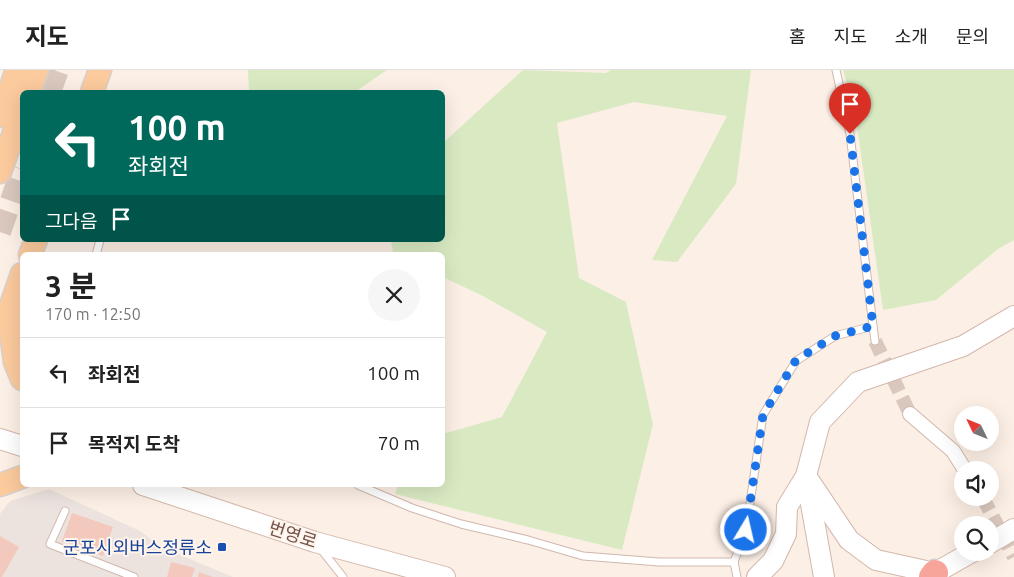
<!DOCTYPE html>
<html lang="ko">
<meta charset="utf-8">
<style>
:root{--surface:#fff;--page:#f6f6f6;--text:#222;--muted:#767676;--line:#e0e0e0}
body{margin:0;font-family:Ubuntu,"Noto Sans KR",sans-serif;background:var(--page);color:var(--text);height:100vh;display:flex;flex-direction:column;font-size:19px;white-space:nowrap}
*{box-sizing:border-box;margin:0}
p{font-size:16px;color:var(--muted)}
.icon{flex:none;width:28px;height:28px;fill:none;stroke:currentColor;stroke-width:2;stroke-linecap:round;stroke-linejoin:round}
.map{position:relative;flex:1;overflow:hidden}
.details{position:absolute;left:20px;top:182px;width:425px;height:235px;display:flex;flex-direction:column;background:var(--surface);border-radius:8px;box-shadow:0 5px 20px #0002}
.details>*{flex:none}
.hud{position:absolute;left:20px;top:20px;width:425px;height:152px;border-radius:8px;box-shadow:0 5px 20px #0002;background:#00695c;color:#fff;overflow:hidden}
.needle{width:32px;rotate:313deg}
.buttons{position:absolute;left:954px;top:336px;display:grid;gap:10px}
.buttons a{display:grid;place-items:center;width:45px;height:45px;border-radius:50%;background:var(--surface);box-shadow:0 5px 20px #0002;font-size:25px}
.pin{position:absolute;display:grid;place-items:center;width:42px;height:42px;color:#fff;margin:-51px -21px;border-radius:50% 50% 50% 0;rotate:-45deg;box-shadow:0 0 5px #0007}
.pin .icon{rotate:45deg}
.me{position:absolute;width:55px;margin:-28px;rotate:9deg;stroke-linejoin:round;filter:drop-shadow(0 0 4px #0008)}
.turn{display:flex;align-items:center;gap:18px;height:105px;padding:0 25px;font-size:22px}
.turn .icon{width:65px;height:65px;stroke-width:2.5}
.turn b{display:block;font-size:35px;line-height:42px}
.then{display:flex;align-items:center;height:48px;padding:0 25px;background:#0003;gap:10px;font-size:19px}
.round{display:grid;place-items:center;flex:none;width:52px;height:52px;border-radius:26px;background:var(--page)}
.summary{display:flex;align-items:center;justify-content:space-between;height:85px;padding:0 25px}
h1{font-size:30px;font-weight:700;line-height:38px}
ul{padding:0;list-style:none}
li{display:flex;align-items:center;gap:15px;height:70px;padding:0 25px;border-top:1px solid var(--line)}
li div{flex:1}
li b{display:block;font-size:19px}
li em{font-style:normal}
header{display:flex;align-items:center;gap:30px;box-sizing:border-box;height:70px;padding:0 25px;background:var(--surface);border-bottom:1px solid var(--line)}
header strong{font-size:24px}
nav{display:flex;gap:28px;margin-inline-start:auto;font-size:18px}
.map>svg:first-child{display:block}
.industrial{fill:#ece3df}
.green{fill:#d9eac3}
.building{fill:#f2c9bc}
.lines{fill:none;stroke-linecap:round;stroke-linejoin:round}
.street-tunnel{stroke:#dac8be;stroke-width:14;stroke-dasharray:14 7;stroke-linecap:butt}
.primary-tunnel{stroke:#dac8be;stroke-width:22;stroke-dasharray:22 11;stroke-linecap:butt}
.lane-casing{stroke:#d0b8ae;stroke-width:9}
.street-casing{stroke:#d0b8ae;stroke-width:16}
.secondary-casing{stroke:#d3b7ab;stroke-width:22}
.primary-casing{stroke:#d8cfcc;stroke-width:25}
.highway-casing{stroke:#d8cfcc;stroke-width:29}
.lane{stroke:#fff;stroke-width:7}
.street{stroke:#fff;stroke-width:14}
.secondary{stroke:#fff;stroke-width:20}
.primary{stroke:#fbca9d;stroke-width:22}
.highway{stroke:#f7a59b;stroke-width:26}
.route{stroke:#1a73e8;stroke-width:9;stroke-dasharray:0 16.2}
.transit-dot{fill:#1a4fb4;stroke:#fff4eb;stroke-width:2}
.labels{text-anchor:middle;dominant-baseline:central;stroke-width:4;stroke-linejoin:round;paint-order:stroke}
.street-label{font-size:18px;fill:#75534a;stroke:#fff4eb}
.transit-label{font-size:18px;fill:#164399;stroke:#fff4eb;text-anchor:end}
</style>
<header>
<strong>지도</strong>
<nav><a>홈</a><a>지도</a><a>소개</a><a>문의</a></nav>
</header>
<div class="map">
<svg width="1014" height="507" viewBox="0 0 1014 507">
<rect width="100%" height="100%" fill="#fcefe5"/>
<path class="industrial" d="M49 419 140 461 161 477 233 507H0V444L10 431Z"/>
<g class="green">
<path d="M248 0H387L355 22H249Z"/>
<path d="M523 0 606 3 611 0H751L736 114 677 192 652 190 727 46 634 32 557 53 579 208 626 232 653 354 622 480 395 424 398 415H442L443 364 502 347 547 262 483 226 443 207 442 185H396L393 184 391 170H442L443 73Z"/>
<path d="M843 0H1014V170L998 179 936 230 883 240 855 42Z"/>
</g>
<g class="building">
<path d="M72 443 113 457 103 486 62 471Z"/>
<path d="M0 466 19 477 2 507H0Z"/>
<path d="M171 492 195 498 192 507H167Z"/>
<path d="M199 502 213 507H198Z"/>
</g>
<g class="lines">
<g class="street-tunnel">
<path d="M875 271 910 344"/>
<path d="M983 428 1014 487"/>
</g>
<g class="primary-tunnel">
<path d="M50 22 58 0"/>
<path d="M0 162 22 99"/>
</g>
<defs>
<g id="lane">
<path d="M836 0 850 64 873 256"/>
<path d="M96 185 100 170"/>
<path d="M358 415 412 438 461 454 528 470 583 486 659 492H734L746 460 763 345 796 291 835 266 873 256 875 271"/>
<path d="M65 441 50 474 134 507"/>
<path d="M320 478 343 507"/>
<path d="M734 492 737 507"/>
</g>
<path id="street" d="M910 344 953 381 965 400"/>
<g id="secondary">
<path d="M0 369 22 376"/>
<path d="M143 415 315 472 445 507"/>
<path d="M990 473 1014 459"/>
<path d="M923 506 935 503 972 482"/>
<path d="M757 507 773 491 786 464 787 437 806 406 849 470 876 490 935 503"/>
<path d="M824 507 806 406 820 352 858 312 963 276 1014 246"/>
</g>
<g id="primary">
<path d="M29 22 37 0"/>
<path d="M92 22 100 0"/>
<path d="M0 46 17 0"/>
<path d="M0 102 22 40"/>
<path d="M30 185 36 170"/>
<path d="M8 241 15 292 22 309"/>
<path d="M4 255 22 204"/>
<path d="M0 415 22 407"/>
</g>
<path id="highway" d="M932 507 935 503"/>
</defs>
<use href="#lane" class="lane-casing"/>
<use href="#street" class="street-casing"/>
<use href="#secondary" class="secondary-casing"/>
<use href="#primary" class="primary-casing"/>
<use href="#highway" class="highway-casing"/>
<use href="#lane" class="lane"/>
<use href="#street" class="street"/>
<use href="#secondary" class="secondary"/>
<use href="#primary" class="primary"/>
<use href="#highway" class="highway"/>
</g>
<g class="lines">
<path class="route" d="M746 460 763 345 796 290 835 266 873 256 850 64"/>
</g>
<rect class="transit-dot" x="217" y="472" width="10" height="10" rx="2.5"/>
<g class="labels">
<g class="street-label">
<text transform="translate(293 464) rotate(18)">번영로</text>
</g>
<g class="transit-label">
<text x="212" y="477">군포시외버스정류소</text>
</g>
</g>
</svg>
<div class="buttons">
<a><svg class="needle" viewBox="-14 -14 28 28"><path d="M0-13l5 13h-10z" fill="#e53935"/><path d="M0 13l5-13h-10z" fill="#767676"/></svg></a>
<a><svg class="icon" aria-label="sound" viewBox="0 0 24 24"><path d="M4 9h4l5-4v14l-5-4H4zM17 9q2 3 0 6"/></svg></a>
<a><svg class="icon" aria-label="search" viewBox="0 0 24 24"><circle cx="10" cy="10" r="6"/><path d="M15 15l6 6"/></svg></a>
</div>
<div class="pin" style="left:850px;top:64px;background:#d93025"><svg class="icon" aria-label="arrive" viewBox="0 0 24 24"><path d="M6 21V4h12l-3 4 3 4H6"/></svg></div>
<svg class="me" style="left:746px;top:460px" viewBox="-20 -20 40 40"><circle r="17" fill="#1a73e8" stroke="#fff" stroke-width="3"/><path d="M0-11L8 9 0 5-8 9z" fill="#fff"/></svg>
<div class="hud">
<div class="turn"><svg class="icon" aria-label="left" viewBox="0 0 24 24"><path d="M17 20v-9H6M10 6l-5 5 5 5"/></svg><div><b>100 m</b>좌회전</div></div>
<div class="then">그다음<svg class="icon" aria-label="arrive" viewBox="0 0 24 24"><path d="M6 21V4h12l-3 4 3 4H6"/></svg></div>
</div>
<section class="details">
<div class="summary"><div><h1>3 분</h1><p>170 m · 12:50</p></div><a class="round"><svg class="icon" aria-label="close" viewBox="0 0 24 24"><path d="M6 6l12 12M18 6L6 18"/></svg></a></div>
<ul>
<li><svg class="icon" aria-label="left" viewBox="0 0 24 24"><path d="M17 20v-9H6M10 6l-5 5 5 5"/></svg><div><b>좌회전</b></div><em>100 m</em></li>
<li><svg class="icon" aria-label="arrive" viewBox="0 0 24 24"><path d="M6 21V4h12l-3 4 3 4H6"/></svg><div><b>목적지 도착</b></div><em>70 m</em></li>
</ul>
</section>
</div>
